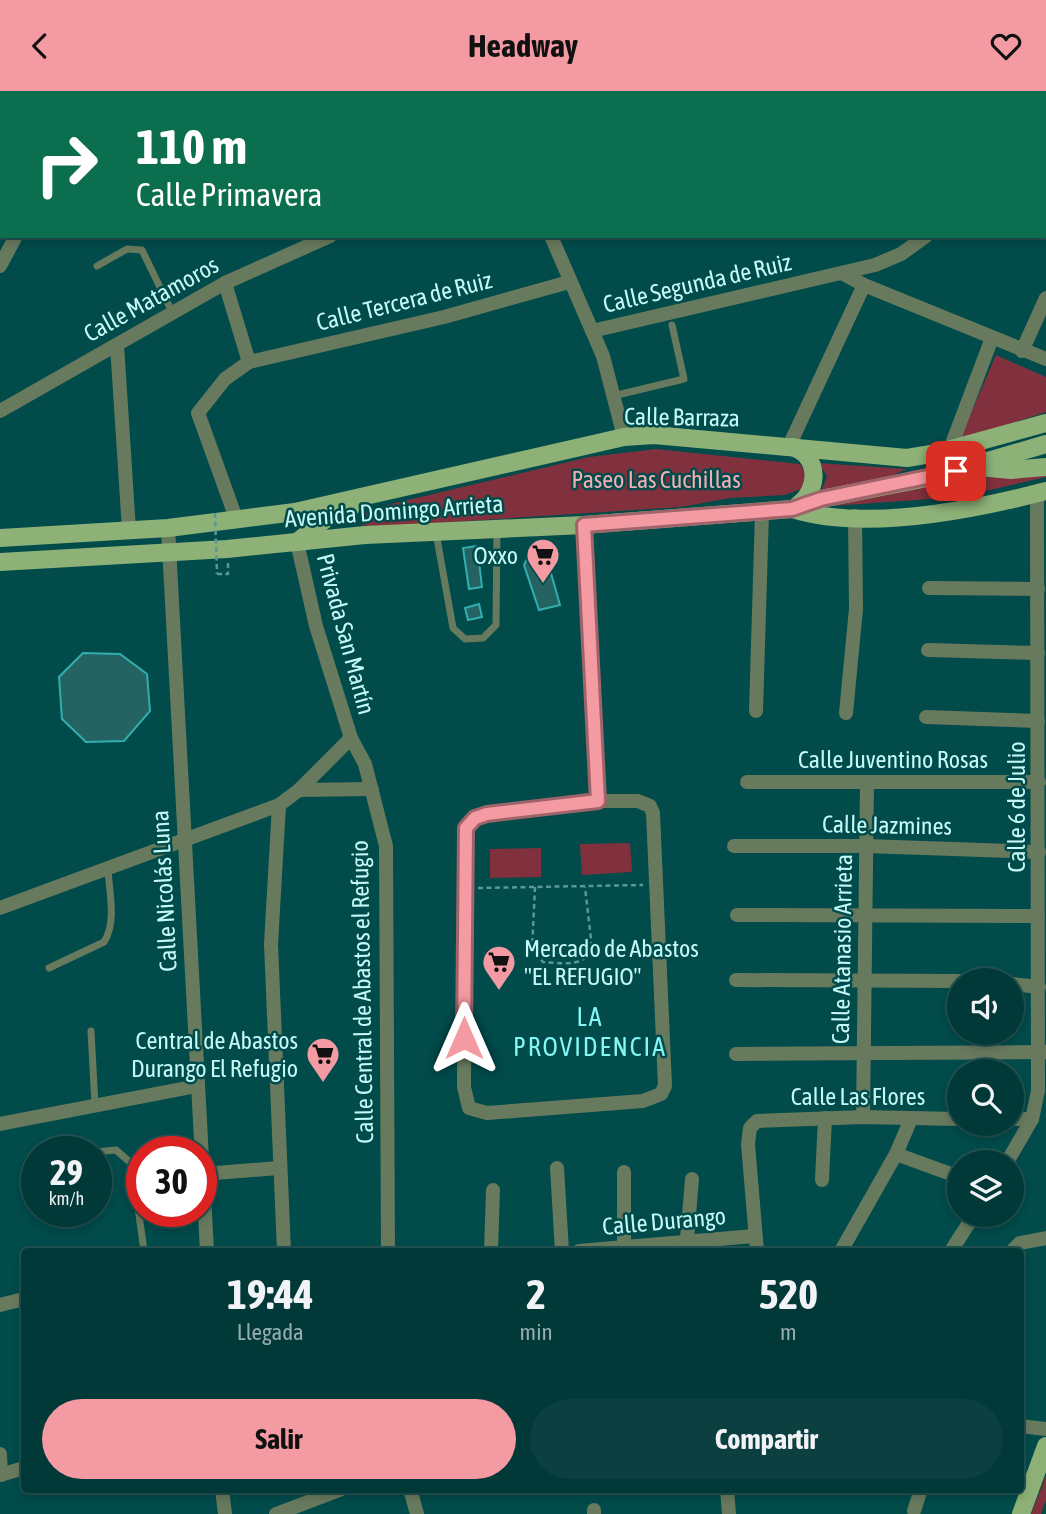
<!DOCTYPE html>
<html lang="es">
<meta charset="utf-8">
<style>
:root{--surface:#013838;--page:#0b3f40;--text:#f1f3f6;--muted:#96acae;--line:#235253;--accent:#f49aa2}
body{margin:0;font-family:"Asap Condensed",sans-serif;background:var(--page);color:var(--text);height:100vh;display:flex;flex-direction:column;font-size:26px;white-space:nowrap}
*{box-sizing:border-box;margin:0}
p{font-size:23px;color:var(--muted)}
.icon{flex:none;width:38px;height:38px;fill:none;stroke:currentColor;stroke-width:2;stroke-linecap:round;stroke-linejoin:round}
.map{position:relative;flex:1;overflow:hidden}
.panel{position:absolute;left:21px;top:1157px;width:1003px;height:245px;display:flex;flex-direction:column;background:var(--surface);border-radius:7px;box-shadow:0 4px 10px #0003,0 0 0 2px var(--line)}
.panel>*{flex:none}
.guide{position:absolute;left:0px;top:0px;width:1046px;height:147px;box-shadow:0 4px 10px #0003,0 0 0 2px var(--line);background:#0b6e4f;color:#fff;overflow:hidden}
.buttons{position:absolute;left:947px;top:877px;display:grid;gap:14px}
.buttons a{display:grid;place-items:center;width:77px;height:77px;border-radius:50%;background:var(--surface);box-shadow:0 4px 10px #0003,0 0 0 2px var(--line);font-size:35px}
.speed{position:absolute;left:21px;top:1045px;display:flex;gap:14px;font-size:35px;font-weight:700;text-align:center}
.speed>*{display:grid;place-content:center;width:91px;height:91px;border-radius:50%;background:var(--surface);box-shadow:0 4px 10px #0003,0 0 0 2px var(--line);line-height:1}
.speed small{font-size:18px;font-weight:400}
.speed .limit{border:10px solid #d22;background:#fff;color:#111}
.pin{position:absolute;display:grid;place-items:center;width:60px;height:60px;color:#fff;margin:-30px;border-radius:14px;box-shadow:0 4px 10px #0006}
.me{position:absolute;width:77px;margin:-38px;rotate:0deg;stroke-linejoin:round;filter:drop-shadow(0 0 5px #0008)}
.turn{display:flex;align-items:center;gap:24px;height:147px;padding:0 21px;font-size:32px}
.turn .icon{width:91px;height:91px;stroke-width:2.5}
.turn b{display:block;font-size:49px;line-height:60px}
.eta{display:flex;justify-content:space-evenly;align-items:center;height:119px;text-align:center}
.eta b{font-size:42px;font-weight:700;line-height:49px}
.action{display:flex;gap:14px;margin-top:auto;padding:14px 21px}
.action a{flex:1;height:80px;border-radius:42px;background:var(--accent);color:#111;font-size:28px;font-weight:700;line-height:80px;text-align:center}
.action a+a{background:var(--page);color:var(--text)}
header{display:flex;justify-content:space-between;align-items:center;height:91px;padding:0 21px;background:var(--accent);color:#111;font-size:32px;font-weight:700}
.map>svg:first-child{display:block}
.green{fill:#80313d}
.building{fill:#246362;stroke:#31afae;stroke-width:2}
.lines{fill:none;stroke-linecap:round;stroke-linejoin:round}
.path{stroke:#589898;stroke-width:2.5;stroke-dasharray:5 3.5;stroke-linecap:butt}
.lane{stroke:#687a5e;stroke-width:7}
.street{stroke:#687a5e;stroke-width:14}
.primary{stroke:#8db177;stroke-width:18}
.path-bridge{stroke:#589898;stroke-width:2.5;stroke-dasharray:5 3.5;stroke-linecap:butt}
.route-casing{stroke:#9f6469;stroke-width:18}
.route{stroke:#f49aa2;stroke-width:12}
.labels{text-anchor:middle;dominant-baseline:central;stroke-width:5;stroke-linejoin:round;paint-order:stroke}
.street-label{font-size:24px;fill:#c5f9f8;stroke:#014b4b}
.park-label{font-size:24px;fill:#f1aeb3;stroke:#014b4b}
.poi-label{font-size:24px;fill:#c5f9f8;stroke:#014b4b;text-anchor:end}
.neighbourhood-label{font-size:26px;letter-spacing:2px;fill:#84f7f5;stroke:#014b4b}
</style>
<header><svg class="icon" aria-label="back" viewBox="0 0 24 24"><path d="M15 5l-7 7 7 7"/></svg>Headway<svg class="icon" aria-label="heart" viewBox="0 0 24 24"><path d="M12 20l-8-8c-3-5 5-10 8-4 3-6 11-1 8 4z"/></svg></header>
<div class="map">
<svg width="1046" height="1423" viewBox="0 0 1046 1423">
<rect width="100%" height="100%" fill="#014b4b"/>
<g class="green">
<path d="M996 264 1046 286V321L959 350Z"/>
<path d="M656 358 800 373 807 384 801 398 785 404 730 407 681 416 375 436 362 434 363 424 374 417 589 366Z"/>
<path d="M818 372 907 378 886 387 821 401 827 385Z"/>
<path d="M1046 379V386L960 406 832 415 953 390Z"/>
<path d="M630 752 632 781 582 784 580 753Z"/>
<path d="M541 757V786L490 787V758Z"/>
<path d="M1046 1385V1409L1041 1423H1031Z"/>
</g>
<g class="building">
<path d="M477 455 482 496 469 498 463 457Z"/>
<path d="M545 461 560 514 539 519 524 474 528 466Z"/>
<path d="M479 513 482 526 468 529 465 517Z"/>
<path d="M83 562 120 563 147 583 150 620 124 650 86 651 62 628 59 586Z"/>
</g>
<g class="lines">
<g class="path">
<path d="M217 483H228V472"/>
<path d="M535 796 532 859 543 871C561 872 585 877 592 857L585 796"/>
<path d="M478 797 643 794"/>
</g>
<g class="lane">
<path d="M1010 0V2"/>
<path d="M97 175 127 158 142 159 172 221"/>
<path d="M613 305 684 288 672 234"/>
<path d="M436 442 453 537 465 548 483 547 496 534 497 440"/>
<path d="M49 877 104 851C117 831 109 800 108 778"/>
<path d="M91 940 95 1014"/>
<path d="M96 1061 116 1059 132 1073 144 1160"/>
</g>
<g class="street">
<path d="M74 0 77 2"/>
<path d="M897 0V2"/>
<path d="M94 2 95 0"/>
<path d="M390 2 391 0"/>
<path d="M562 2 564 0"/>
<path d="M783 2 788 0"/>
<path d="M1023 2 1030 0"/>
<path d="M1045 66H1046"/>
<path d="M551 145 603 265 624 346"/>
<path d="M0 175 16 145"/>
<path d="M842 182 864 194 1046 268"/>
<path d="M225 192 249 271"/>
<path d="M592 240 875 174 901 163 926 145"/>
<path d="M117 254 129 439"/>
<path d="M1022 260 1046 207"/>
<path d="M0 320 225 192 330 145"/>
<path d="M789 355 864 194"/>
<path d="M950 358 992 247"/>
<path d="M237 430 198 322 225 288 249 271 444 226 569 191"/>
<path d="M584 434 598 710"/>
<path d="M168 437 207 1160"/>
<path d="M297 451 316 535 351 647 365 673 386 755 388 1160"/>
<path d="M929 497 1038 498"/>
<path d="M928 559 1038 562"/>
<path d="M756 620 762 421"/>
<path d="M846 622 856 518 855 425"/>
<path d="M926 626 1038 630"/>
<path d="M747 691H1039"/>
<path d="M299 699 372 698"/>
<path d="M598 710H638L650 715 653 722 665 995 661 1003 643 1010 487 1022 469 1017 464 996 465 737 475 727 487 723Z"/>
<path d="M279 714 271 853 284 1160"/>
<path d="M734 755H866L1039 761"/>
<path d="M0 817 279 714 299 699 351 647"/>
<path d="M737 824 1038 825"/>
<path d="M736 889 959 890"/>
<path d="M1012 893 1039 896"/>
<path d="M736 963 1046 961"/>
<path d="M863 1026 867 691"/>
<path d="M1012 1028H1032"/>
<path d="M0 1033 197 995"/>
<path d="M896 1063 959 1086"/>
<path d="M1007 1071 1032 1028 1038 1000 1037 402"/>
<path d="M557 1077 562 1160"/>
<path d="M624 1081V1160"/>
<path d="M203 1083 278 1077"/>
<path d="M822 1089 825 1027"/>
<path d="M491 1160 493 1099"/>
<path d="M579 1160 754 1145"/>
<path d="M686 1160 692 1088"/>
<path d="M757 1160 748 1053 750 1037 757 1030 863 1026 959 1028"/>
<path d="M841 1160 896 1063 911 1028"/>
<path d="M951 1160 974 1124"/>
<path d="M1012 1160 1020 1152 1046 1147"/>
<path d="M0 1214 24 1208"/>
<path d="M1020 1335 1046 1338"/>
<path d="M0 1363 1 1384"/>
<path d="M0 1384 24 1377"/>
<path d="M222 1398 225 1423"/>
<path d="M410 1398 417 1423"/>
<path d="M727 1398 729 1423"/>
<path d="M594 1419V1423"/>
<path d="M914 1420 921 1398"/>
<path d="M276 1423 342 1398"/>
</g>
<g class="primary">
<path d="M793 356C820 366 819 399 798 414"/>
<path d="M980 376 1011 379 1046 376"/>
<path d="M792 418C865 441 973 419 1046 400"/>
<path d="M0 447 168 437 295 421 624 346 654 344 907 367 937 362 1046 332"/>
<path d="M297 451 327 427 350 418"/>
<path d="M0 471 227 458 365 444 584 434 792 418 821 408 937 385 1046 353"/>
<path d="M1021 1423 1046 1355"/>
</g>
<path class="path-bridge" d="M215 422 217 483"/>
</g>
<g class="lines">
<defs>
<path id="route" d="M464 947 466 737 475 727 487 723 598 710 584 434 792 418 821 408 956 380"/>
</defs>
<use href="#route" class="route-casing"/>
<use href="#route" class="route"/>
</g>
<defs>
<symbol id="supermarket-pin" viewBox="-11 -11 22 30"><path d="M0 17L-7.5 6A9.5 9.5 0 1 1 7.5 6Z" fill="#f49aa2" stroke="#014b4b"/><path d="M-6-5.5h2.5l.6 2H6L4.5 2H-2.5L-4.4-4H-6ZM-1.5 3.2a1.3 1.3 0 1 0 .1 0ZM3 3.2a1.3 1.3 0 1 0 .1 0Z" fill="#111"/></symbol>
</defs>
<g fill-rule="evenodd">
<use href="#supermarket-pin" x="524" y="445" width="38" height="52"/>
<use href="#supermarket-pin" x="480" y="852" width="38" height="52"/>
<use href="#supermarket-pin" x="304" y="944" width="38" height="52"/>
</g>
<g class="labels">
<g class="street-label">
<text transform="translate(697 192) rotate(-13)">Calle Segunda de Ruiz</text>
<text transform="translate(151 208) rotate(-29)">Calle Matamoros</text>
<text transform="translate(404 210) rotate(-14)">Calle Tercera de Ruiz</text>
<text transform="translate(682 326) rotate(1)">Calle Barraza</text>
<text transform="translate(394 420) rotate(-4)">Avenida Domingo Arrieta</text>
<text transform="translate(346 543) rotate(75)">Privada San Martín</text>
<text x="893" y="668">Calle Juventino Rosas</text>
<text transform="translate(1016 716) rotate(-90)">Calle 6 de Julio</text>
<text transform="translate(887 734) rotate(1)">Calle Jazmines</text>
<text transform="translate(164 800) rotate(-93)">Calle Nicolás Luna</text>
<text transform="translate(842 858) rotate(-89)">Calle Atanasio Arrieta</text>
<text transform="translate(362 901) rotate(-91)">Calle Central de Abastos el Refugio</text>
<text x="858" y="1005">Calle Las Flores</text>
<text transform="translate(664 1130) rotate(-5)">Calle Durango</text>
</g>
<g class="park-label">
<text x="656" y="388">Paseo Las Cuchillas</text>
</g>
<g class="poi-label">
<text x="518" y="464">Oxxo</text>
<text x="524" y="857" text-anchor="start">Mercado de Abastos<tspan x="524" dy="28">"EL REFUGIO"</tspan></text>
<text x="298" y="949">Central de Abastos<tspan x="298" dy="28">Durango El Refugio</tspan></text>
</g>
<g class="neighbourhood-label">
<text x="590" y="926">LA<tspan x="590" dy="30">PROVIDENCIA</tspan></text>
</g>
</g>
</svg>
<div class="buttons">
<a><svg class="icon" aria-label="sound" viewBox="0 0 24 24"><path d="M4 9h4l5-4v14l-5-4H4zM17 9q2 3 0 6"/></svg></a>
<a><svg class="icon" aria-label="search" viewBox="0 0 24 24"><circle cx="10" cy="10" r="6"/><path d="M15 15l6 6"/></svg></a>
<a><svg class="icon" aria-label="layers" viewBox="0 0 24 24"><path d="M12 4l9 5-9 5-9-5zM3 14l9 5 9-5"/></svg></a>
</div>
<div class="speed"><div>29<small>km/h</small></div><div class="limit">30</div></div>
<div class="pin" style="left:956px;top:380px;background:#d93025"><svg class="icon" aria-label="arrive" viewBox="0 0 24 24"><path d="M6 21V4h12l-3 4 3 4H6"/></svg></div>
<svg class="me" style="left:464px;top:947px" viewBox="-20 -20 40 40"><path d="M0-17L14 15 0 8-14 15z" fill="#f49aa2" stroke="#fff" stroke-width="4"/></svg>
<div class="guide">
<div class="turn"><svg class="icon" aria-label="right" viewBox="0 0 24 24"><path d="M7 20v-9h11M14 6l5 5-5 5"/></svg><div><b>110 m</b>Calle Primavera</div></div>
</div>
<section class="panel">
<div class="eta">
<div><b>19:44</b><p>Llegada</p></div>
<div><b>2</b><p>min</p></div>
<div><b>520</b><p>m</p></div>
</div>
<div class="action"><a>Salir</a><a>Compartir</a></div>
</section>
</div>
